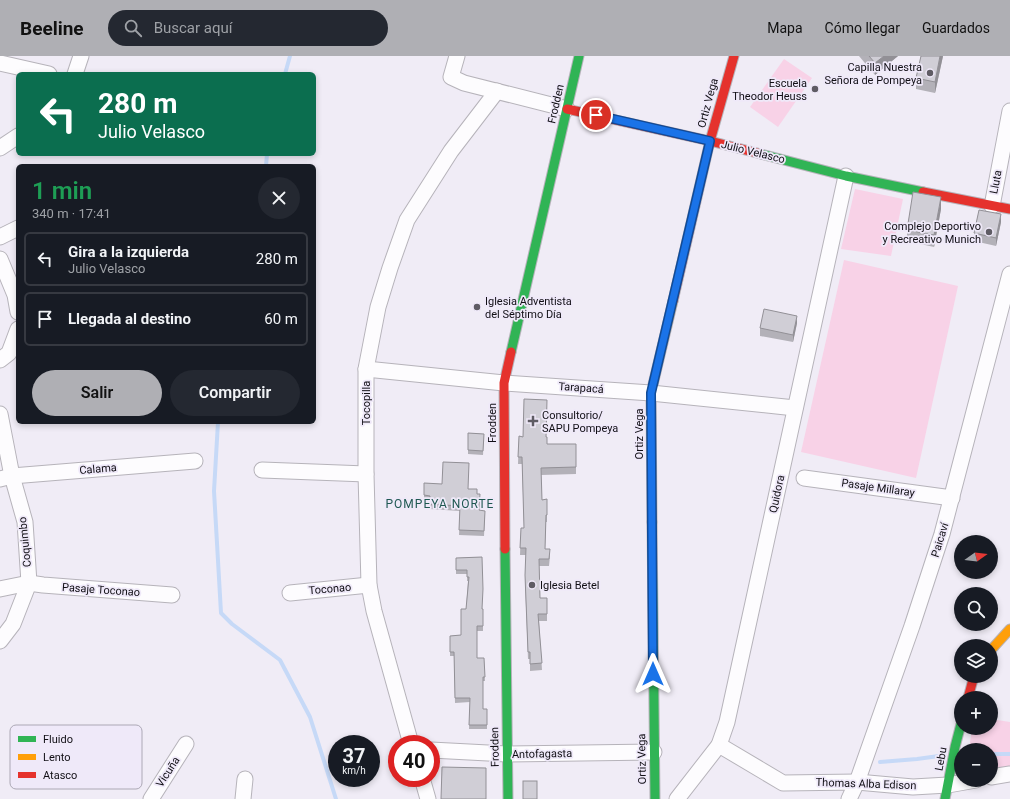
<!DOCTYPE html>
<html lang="es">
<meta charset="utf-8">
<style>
:root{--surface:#171b24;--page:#242831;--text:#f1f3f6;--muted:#9ea1a6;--line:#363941;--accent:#afafb4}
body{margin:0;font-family:Roboto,sans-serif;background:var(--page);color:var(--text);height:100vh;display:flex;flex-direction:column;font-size:15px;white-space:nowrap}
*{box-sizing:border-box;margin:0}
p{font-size:13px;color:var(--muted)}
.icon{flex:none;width:22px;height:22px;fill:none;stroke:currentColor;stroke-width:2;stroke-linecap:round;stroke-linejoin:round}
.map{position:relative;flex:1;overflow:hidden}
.panel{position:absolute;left:16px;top:108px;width:300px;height:260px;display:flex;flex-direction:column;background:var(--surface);border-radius:6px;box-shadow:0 2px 6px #0003}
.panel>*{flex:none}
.hud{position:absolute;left:16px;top:16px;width:300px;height:84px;border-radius:6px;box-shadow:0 2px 6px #0003;background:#0b6e4f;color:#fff;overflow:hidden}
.needle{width:26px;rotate:76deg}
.buttons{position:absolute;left:954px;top:479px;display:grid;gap:8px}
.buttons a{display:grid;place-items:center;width:44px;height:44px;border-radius:50%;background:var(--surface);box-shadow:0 2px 6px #0003;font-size:20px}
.speed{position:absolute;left:328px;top:679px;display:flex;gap:8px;font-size:20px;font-weight:700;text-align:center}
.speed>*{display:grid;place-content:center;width:52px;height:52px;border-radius:50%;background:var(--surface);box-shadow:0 2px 6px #0003;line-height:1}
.speed small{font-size:10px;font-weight:400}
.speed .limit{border:6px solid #d22;background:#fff;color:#111}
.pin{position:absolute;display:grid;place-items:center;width:34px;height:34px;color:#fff;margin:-17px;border:2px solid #fff;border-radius:50%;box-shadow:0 1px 4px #0007}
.me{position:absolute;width:44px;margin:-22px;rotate:0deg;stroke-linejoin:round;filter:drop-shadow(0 0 3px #0008)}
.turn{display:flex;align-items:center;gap:14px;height:84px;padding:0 16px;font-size:18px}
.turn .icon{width:52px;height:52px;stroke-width:2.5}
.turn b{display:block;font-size:28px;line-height:34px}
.round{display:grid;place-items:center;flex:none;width:42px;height:42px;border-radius:21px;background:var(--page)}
.overview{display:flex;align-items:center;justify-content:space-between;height:68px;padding:0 16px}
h1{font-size:24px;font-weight:600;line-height:30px;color:#1e9e55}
.button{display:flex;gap:8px;margin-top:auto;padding:8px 16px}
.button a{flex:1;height:46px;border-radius:24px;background:var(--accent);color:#111;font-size:16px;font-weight:600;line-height:46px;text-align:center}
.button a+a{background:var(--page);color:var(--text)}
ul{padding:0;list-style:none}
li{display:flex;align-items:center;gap:12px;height:54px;margin:0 8px 6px;padding:0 8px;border:2px solid var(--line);border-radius:6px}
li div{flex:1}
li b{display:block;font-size:15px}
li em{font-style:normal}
header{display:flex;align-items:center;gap:24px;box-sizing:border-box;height:56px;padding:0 20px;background:var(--accent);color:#111}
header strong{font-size:19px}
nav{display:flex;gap:22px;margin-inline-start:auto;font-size:14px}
.search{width:280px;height:36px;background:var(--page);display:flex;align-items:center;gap:10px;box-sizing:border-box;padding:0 14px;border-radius:22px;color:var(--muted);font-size:15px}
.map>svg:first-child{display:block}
.green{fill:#f8d2e7}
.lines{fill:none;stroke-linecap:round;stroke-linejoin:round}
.stream{stroke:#c6d9f7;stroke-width:4}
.street-casing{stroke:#b6b3ba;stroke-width:17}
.fast-casing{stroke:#b6b3ba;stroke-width:11}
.slow-casing{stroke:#b6b3ba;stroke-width:11}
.jam-casing{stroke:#b6b3ba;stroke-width:11}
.street{stroke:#fdfcfe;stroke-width:15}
.fast{stroke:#30b455;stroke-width:9}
.slow{stroke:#ff9f0a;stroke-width:9}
.jam{stroke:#e5322d;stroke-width:9}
.wall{fill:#b3b1b8}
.shaded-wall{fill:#929096}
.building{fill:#d0ced6;stroke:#929096}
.route-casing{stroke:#114b97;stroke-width:10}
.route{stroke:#1a73e8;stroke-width:7}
.poi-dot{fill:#5f5c64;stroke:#efe9f9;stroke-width:1.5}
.labels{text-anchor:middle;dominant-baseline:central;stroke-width:3.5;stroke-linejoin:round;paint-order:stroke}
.poi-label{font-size:11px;fill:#110f15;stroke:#efe9f9;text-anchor:end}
.street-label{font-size:11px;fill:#110f15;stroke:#efe9f9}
.neighbourhood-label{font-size:12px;letter-spacing:1px;fill:#1f5851;stroke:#efe9f9}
.key{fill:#efe9f9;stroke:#aca8b5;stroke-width:1}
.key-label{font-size:11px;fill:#110f15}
</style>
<header>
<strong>Beeline</strong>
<div class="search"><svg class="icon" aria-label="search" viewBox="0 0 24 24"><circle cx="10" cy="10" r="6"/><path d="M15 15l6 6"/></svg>Buscar aquí</div>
<nav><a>Mapa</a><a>Cómo llegar</a><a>Guardados</a></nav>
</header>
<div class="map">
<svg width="1010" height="743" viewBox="0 0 1010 743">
<rect width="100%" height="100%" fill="#f0ecf6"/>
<g class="green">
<path d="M784 3 812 22 778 71 750 51Z"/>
<path d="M855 133 903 143 891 200 841 193Z"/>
<path d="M844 204 958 230 916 422 801 396Z"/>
<path d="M991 663 1010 666V710L991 715V694H969L972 672H991Z"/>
</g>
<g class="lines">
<g class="stream">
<path d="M285 18 290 0"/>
<path d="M266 110 267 98"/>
<path d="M218 366 214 435 221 557 232 568 280 604 310 661 336 743"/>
<path d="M991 698H1010"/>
<path d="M880 706 917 703 939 700"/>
</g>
<defs>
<g id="street">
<path d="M457 0 451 21 464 27 567 53"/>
<path d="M0 7 49 18"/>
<path d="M75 18 81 0"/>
<path d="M0 92 18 80"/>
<path d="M992 150 1010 55"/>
<path d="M0 181 18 172"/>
<path d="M0 203 15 239 18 256"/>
<path d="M0 304 9 297 18 273"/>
<path d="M366 313 504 327 651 337 795 352"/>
<path d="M0 358 12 420 25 466 29 527 13 568 0 585"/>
<path d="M262 414 366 418"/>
<path d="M804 422 952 442"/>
<path d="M0 423 12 420 195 405"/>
<path d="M0 533 29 527 43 529 172 539"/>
<path d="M290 537 369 529"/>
<path d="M411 688 374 555 369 529 366 418V313L378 251 390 212 407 164 451 95 497 35"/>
<path d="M719 689 783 727 857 726 913 731 948 729 976 724"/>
<path d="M431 694 507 698 654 696"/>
<path d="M991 721 1010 718"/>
<path d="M422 722 428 743"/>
<path d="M151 743 186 688"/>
<path d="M243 743 245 723"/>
<path d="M677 743 719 689 727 666 846 120"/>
<path d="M849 743 857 726 912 570 942 478 1010 218"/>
</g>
<g id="fast">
<path d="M761 98 846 120 923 136"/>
<path d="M511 296 579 0"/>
<path d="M652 466 655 743"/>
<path d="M505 493 508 743"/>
<path d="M945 743 955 691 961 668"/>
</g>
<g id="slow">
<path d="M652 466 651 337 673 245"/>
<path d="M991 594 1010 573"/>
</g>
<g id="jam">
<path d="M567 53 710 85 761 98"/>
<path d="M923 136 1010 153"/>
<path d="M673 245 710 85 734 0"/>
<path d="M505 493 504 327 511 296"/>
<path d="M968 642 974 620"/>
</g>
</defs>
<use href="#street" class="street-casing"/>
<use href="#fast" class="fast-casing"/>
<use href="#slow" class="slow-casing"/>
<use href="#jam" class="jam-casing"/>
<use href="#street" class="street"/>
<use href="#fast" class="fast"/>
<use href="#slow" class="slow"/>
<use href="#jam" class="jam"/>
</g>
<g class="wall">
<path d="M859 0H898L875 19Z"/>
<path d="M943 0 935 37 916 33V22Z"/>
<path d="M941 153 934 191 907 185V174Z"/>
<path d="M1001 166 996 190 974 185V177Z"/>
<path d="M797 267 793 286 760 280V272Z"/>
<path d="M547 351 546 381 547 388H576V418L541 419 542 444 547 443V466H546L545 493 550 500 549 510H539L540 542H547V565H539L542 614 530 615V603H528L525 526 526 499H520L521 472H524L522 408H518L519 380 523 381Z"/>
<path d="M468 377 484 378 483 399 468 398Z"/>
<path d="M424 427 468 433 477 438 479 454 485 459 484 480 459 479 460 455 429 453 430 444H424Z"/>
<path d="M482 501V553H483V575H477V602H484L485 625H483V653H487V673H469L470 646 455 647 454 600H450V580L461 579 466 553 468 525H467V518H456V502Z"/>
</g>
<g class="shaded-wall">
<path d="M884 0H898L875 19V7Z"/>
<path d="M940 0H943L935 37V26Z"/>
<path d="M941 141V153L934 191V179Z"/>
<path d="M1001 158V166L996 190V182Z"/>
<path d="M797 260V267L793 286V279Z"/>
</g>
<g class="building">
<path d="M869 0H884L875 7Z"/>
<path d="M921 0H940L935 26 916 22Z"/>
<path d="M913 136 941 141 934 179 907 174Z"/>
<path d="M979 154 1001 158 996 182 974 177Z"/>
<path d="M764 253 797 260 793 279 760 272Z"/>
<path d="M524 343 547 344 546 381H547V388H576V411L541 412 542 444 547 443V459H546L545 493H550L549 503H539L540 542H547V558H538L542 607 530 608V596H528L525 519 526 492H520L521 472H524L522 401H518L519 380 523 381Z"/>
<path d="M468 377 484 378 483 395 468 394Z"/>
<path d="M443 406 469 407 468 433H477V438H480L479 454 485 455 484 475 459 474 460 450 429 448 430 440 424 439V427L442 428Z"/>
<path d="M482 501 483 533 482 553H483V570H477V602H484L485 621H483V653H487V669H469L470 642H455L454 596H450V580L461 579V553H466L469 521H467V514H456V502Z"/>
<path d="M442 711 486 712V743H441Z"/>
<rect x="523" y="725" width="14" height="18"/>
</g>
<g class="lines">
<defs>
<path id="route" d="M596 59 710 85 651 337 653 618"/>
</defs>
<use href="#route" class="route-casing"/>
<use href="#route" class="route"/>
</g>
<g class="poi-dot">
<circle cx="930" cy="17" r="4"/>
<circle cx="815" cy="33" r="4"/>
<circle cx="989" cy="176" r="4"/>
<circle cx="477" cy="251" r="4"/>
<path d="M531 359h4v4h4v4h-4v4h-4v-4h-4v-4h4z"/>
<circle cx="532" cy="529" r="4"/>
</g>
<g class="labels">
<g class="poi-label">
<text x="922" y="11">Capilla Nuestra<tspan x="922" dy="13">Señora de Pompeya</tspan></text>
<text x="807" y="27">Escuela<tspan x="807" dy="13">Theodor Heuss</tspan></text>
<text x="981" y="170">Complejo Deportivo<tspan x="981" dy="13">y Recreativo Munich</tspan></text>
<text x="485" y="245" text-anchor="start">Iglesia Adventista<tspan x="485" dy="13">del Séptimo Día</tspan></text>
<text x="542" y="359" text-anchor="start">Consultorio/<tspan x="542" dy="13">SAPU Pompeya</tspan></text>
<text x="540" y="529" text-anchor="start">Iglesia Betel</text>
</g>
<g class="street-label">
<text transform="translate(708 47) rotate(-75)">Ortiz Vega</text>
<text transform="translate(556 48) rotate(-77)">Frodden</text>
<text transform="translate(753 96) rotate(14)">Julio Velasco</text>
<text transform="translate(996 126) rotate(-79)">Lluta</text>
<text transform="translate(581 332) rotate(4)">Tarapacá</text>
<text transform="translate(366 347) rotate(-90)">Tocopilla</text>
<text transform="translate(492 367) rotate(-90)">Frodden</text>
<text transform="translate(639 378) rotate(-90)">Ortiz Vega</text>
<text transform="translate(98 413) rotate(-5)">Calama</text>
<text transform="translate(878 432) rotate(8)">Pasaje Millaray</text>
<text transform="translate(777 438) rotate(-78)">Quidora</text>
<text transform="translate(940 484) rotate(-73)">Paicaví</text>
<text transform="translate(25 486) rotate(-96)">Coquimbo</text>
<text transform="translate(330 533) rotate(-5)">Toconao</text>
<text transform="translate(101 534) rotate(4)">Pasaje Toconao</text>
<text transform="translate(495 691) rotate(-91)">Frodden</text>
<text transform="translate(542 698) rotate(-1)">Antofagasta</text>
<text transform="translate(642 703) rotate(-91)">Ortiz Vega</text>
<text transform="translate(941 703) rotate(-79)">Lebu</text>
<text transform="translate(168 716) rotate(-57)">Vicuña</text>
<text transform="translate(866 728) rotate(2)">Thomas Alba Edison</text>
</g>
<g class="neighbourhood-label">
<text x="440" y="448">POMPEYA NORTE</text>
</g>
</g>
<rect x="10" y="669" width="132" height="64" rx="6" class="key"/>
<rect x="18" y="680" width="18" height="6" fill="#30b455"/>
<rect x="18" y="698" width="18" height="6" fill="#ff9f0a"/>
<rect x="18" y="716" width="18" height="6" fill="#e5322d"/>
<g class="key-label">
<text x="43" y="687">Fluido</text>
<text x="43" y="705">Lento</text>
<text x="43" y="723">Atasco</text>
</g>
</svg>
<div class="buttons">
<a><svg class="needle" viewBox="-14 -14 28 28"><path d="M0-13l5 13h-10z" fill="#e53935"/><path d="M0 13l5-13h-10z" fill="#9ea1a6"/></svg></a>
<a><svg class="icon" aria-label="search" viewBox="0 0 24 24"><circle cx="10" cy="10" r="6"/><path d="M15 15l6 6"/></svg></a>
<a><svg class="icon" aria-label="layers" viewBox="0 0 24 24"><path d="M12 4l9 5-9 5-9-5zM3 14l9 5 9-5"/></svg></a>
<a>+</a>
<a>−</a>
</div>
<div class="speed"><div>37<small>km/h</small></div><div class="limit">40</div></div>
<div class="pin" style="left:596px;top:59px;background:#d93025"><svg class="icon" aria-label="arrive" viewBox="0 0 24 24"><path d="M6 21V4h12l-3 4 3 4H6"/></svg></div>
<svg class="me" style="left:653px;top:618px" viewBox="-20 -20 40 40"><path d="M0-17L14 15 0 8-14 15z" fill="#1a73e8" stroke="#fff" stroke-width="4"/></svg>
<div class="hud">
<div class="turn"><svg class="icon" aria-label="left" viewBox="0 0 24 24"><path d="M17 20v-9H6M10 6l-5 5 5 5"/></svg><div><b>280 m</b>Julio Velasco</div></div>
</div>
<section class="panel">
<div class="overview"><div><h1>1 min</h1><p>340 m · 17:41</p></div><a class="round"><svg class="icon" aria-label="close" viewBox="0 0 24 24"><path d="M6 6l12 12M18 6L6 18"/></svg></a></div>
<ul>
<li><svg class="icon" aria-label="left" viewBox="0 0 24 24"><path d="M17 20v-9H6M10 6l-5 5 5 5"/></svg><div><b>Gira a la izquierda</b><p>Julio Velasco</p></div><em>280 m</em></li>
<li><svg class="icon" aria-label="arrive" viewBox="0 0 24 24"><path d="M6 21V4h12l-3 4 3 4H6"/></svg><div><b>Llegada al destino</b></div><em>60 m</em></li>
</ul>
<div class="button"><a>Salir</a><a>Compartir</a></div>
</section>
</div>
